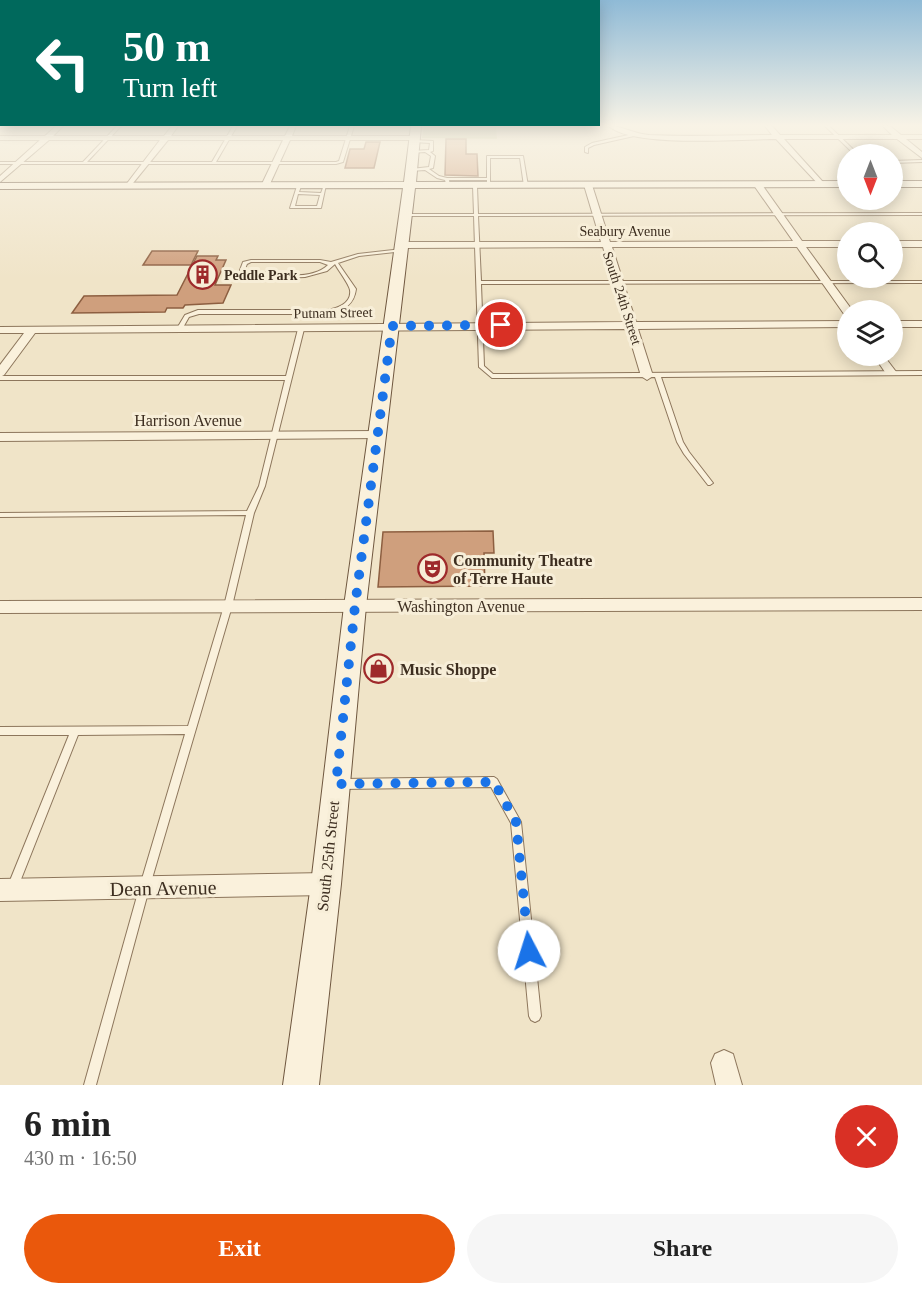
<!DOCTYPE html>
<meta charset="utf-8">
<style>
:root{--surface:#fff;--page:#f6f6f6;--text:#222;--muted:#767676;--accent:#ea580c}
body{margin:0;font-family:"Times New Roman",serif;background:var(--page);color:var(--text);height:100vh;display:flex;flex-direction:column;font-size:22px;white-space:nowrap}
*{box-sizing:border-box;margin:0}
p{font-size:20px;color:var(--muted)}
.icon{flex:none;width:33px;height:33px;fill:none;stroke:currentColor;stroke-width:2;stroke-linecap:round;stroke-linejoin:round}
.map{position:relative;height:1085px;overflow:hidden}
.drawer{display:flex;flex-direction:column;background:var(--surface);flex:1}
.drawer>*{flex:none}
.top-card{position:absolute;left:0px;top:0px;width:600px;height:126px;box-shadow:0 3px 15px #0003;background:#00695c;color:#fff;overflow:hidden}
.needle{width:39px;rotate:180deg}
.fabs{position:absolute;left:837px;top:144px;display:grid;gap:12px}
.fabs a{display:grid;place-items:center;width:66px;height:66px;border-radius:50%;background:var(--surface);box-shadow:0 3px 15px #0003;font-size:30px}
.pin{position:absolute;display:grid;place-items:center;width:51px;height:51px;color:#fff;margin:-26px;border:3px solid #fff;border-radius:50%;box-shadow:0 2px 6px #0007}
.me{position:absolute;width:66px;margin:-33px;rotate:355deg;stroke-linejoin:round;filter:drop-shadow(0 0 4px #0008)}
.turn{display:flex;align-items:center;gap:21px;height:126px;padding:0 24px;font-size:27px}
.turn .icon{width:78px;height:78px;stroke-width:2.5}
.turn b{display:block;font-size:42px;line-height:51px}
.round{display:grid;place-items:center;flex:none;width:63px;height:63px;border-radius:32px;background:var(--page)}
.summary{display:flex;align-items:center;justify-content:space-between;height:102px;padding:0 24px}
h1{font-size:36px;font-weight:700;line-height:45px}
.cta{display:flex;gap:12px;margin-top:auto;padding:12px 24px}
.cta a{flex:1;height:69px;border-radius:36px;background:var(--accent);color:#fff;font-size:24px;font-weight:700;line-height:69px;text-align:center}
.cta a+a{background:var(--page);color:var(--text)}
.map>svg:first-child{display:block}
.green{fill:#c9cf9b}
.building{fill:#cf9f7d;stroke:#8d5f41;stroke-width:1.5}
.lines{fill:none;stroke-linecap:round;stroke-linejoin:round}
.lane-casing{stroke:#8d765c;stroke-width:2}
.street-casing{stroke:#8d765c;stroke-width:2}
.secondary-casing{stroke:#6f573f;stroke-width:2}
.lane{fill:#faf1dc;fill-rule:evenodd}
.street{fill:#faf1dc;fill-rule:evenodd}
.secondary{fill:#faf1dc;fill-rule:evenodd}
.route{stroke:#1a73e8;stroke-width:10;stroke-dasharray:0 18}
.labels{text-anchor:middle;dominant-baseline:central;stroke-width:6;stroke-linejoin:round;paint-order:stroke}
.far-street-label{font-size:14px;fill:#3d2e20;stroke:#f7eed8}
.far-poi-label{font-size:14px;font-weight:bold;fill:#3d2e20;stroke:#f7eed8;text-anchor:start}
.street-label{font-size:16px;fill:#3d2e20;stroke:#f7eed8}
.poi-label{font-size:16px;font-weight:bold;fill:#3d2e20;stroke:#f7eed8;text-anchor:start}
.near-street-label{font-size:20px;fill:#3d2e20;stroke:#f7eed8}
</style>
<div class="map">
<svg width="922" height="1085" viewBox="0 0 922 1085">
<rect width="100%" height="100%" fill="#f0e4c8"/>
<path class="green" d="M424 126H496L497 139 422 138Z"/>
<g class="building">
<path d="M446 139H466V154H477L478 176 445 175Z"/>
<path d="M366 142H380L374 168H345L350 149H364Z"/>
<path d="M152 251H198L191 265H143Z"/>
<path d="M197 256H218L216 260H226L215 285H231L223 303 185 305 183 308H167L165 312 72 313 84 296 177 295Z"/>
<path d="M493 531 494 553H484L485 586 378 587 383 532Z"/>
</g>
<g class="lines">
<defs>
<g id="lane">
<path d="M0 126H4L0 129Z"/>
<path d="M117 126H121L87 162H212L233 126H237L216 162H336L339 161 350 126H354L343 162 336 164H0V162H83Z"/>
<path d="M825 126H829L858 154H854Z"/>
<path d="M633 134 634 136 594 145 588 148V153L585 152V147L592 143Z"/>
<path d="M412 140 433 141V151L430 152 435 156 433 168 429 169 439 176 447 178H487V156H523L528 186 526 187 524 186 520 158H490V187L487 186V180H449L450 186 447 187 445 180 437 178 425 170 410 171 411 169 429 167 431 156 425 152 411 153 412 151 429 150 430 143 413 142Z"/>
<path d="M922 160V162L892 163V161Z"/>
<path d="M299 185 301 186 299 192 321 193 324 185H326L321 208H290L297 186ZM298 194 320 195 317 206H295Z"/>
<path d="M475 185 477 186 478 214 922 213V215L478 216 481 281H922V283L481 284 484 366 493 374 922 371V375L661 377 683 442 689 452 713 483 710 485H708L684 454 677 442 655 377 492 378 479 367 474 216H406L404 215 406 214H474L473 186Z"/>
<path d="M402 249H404V251L359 256 338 263 356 289C354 306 342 312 326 314H199L189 317 181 331 176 330 185 315 198 310H326C336 309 352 304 350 290 349 284 338 270 335 264L327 271 305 277 283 278 240 271V270L243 262 251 260H320L331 262 358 254ZM251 262H320L328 265C309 283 268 273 245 269L247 264Z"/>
<path d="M301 327 304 329 265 486 254 513 232 606 149 889 96 1085H84L139 889 185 734 78 735 16 892 12 893 8 892 7 888 69 735H0V727L188 726 224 606 246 515 0 517V513L247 511 259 486 285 380H0V376H286L298 329Z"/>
<path d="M494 777 497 779 521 822 541 1016 539 1020 535 1022 531 1020 529 1016 511 823 491 787 341 789 338 787 336 784 338 781 341 779Z"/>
</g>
<g id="street">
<path d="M56 126H63L53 136H164L172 126H178L171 136H285L290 126H296L292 136H413L417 138 413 140H290L269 186 265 188 261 186 283 140H168L129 188 125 186 160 140H49L0 182V176L40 140H0V136H45Z"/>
<path d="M609 126C622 126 635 134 649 135 690 137 731 135 772 135L765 126H772L780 135H892L883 126H890L901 135H922V139H906L922 152V158L897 139H784L823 182 824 184 820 186 776 139C740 139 632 148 609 126Z"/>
<path d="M757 182H760L802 241H848V247H806L852 310H848V315L844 314 797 247H612L636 322 848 321V327L638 329 653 376 647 380 641 376 627 329 35 333 4 375 0 377V365L24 333H0V327L625 322 603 247 403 248 398 245 403 242H601L584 185 588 183 592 185 610 242 793 241 753 184Z"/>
<rect x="892" y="241" width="30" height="6"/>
<rect x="892" y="321" width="30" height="6"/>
<path d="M874 356H884L897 373 895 375H887Z"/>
<path d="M376 431 381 432 382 435 381 438 0 441V433Z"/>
<path d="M922 598V610L0 613V601Z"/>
<path d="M326 873 334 876 337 884 334 892 326 895 0 901V879Z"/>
<path d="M724 1050 733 1054 742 1085H716L711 1063 715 1054Z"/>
</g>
<g id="secondary">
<path d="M411 126H421L416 182 848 181V187L415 188 366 606 341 884 319 1085H283L311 884 344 606 403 188 0 189V183L404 182Z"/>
<rect x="892" y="181" width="30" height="6"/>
</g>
</defs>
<use href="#lane" class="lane-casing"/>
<use href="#street" class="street-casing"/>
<use href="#secondary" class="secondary-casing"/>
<use href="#lane" class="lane"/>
<use href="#street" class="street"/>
<use href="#secondary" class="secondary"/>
</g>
<linearGradient id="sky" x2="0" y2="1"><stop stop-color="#8fbad6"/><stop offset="0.45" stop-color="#f8f3e6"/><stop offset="1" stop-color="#f8f3e6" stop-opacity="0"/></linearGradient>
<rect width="922" height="278" fill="url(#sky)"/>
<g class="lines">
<path class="route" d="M501 325 392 326 355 606 336 784 494 782 516 822 529 951"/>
</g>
<defs>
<symbol id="building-ring" viewBox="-11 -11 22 22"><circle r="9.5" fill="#f7eed8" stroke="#9e2a2b" stroke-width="1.5"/><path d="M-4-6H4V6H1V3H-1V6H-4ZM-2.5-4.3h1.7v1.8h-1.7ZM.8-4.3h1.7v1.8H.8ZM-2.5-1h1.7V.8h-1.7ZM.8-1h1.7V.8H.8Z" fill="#9e2a2b"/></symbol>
<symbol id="theatre-ring" viewBox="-11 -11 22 22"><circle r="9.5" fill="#f7eed8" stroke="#9e2a2b" stroke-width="1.5"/><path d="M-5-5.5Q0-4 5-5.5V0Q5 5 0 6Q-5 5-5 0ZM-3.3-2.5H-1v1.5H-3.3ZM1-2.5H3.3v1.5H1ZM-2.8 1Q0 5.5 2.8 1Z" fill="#9e2a2b"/></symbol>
<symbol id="shop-ring" viewBox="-11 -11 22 22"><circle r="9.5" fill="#f7eed8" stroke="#9e2a2b" stroke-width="1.5"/><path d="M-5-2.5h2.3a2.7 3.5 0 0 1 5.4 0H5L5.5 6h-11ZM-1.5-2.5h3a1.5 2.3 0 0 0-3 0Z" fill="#9e2a2b"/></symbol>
</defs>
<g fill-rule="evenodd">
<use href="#building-ring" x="186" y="258" width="33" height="33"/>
<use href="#theatre-ring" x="416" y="552" width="33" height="33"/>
<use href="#shop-ring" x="362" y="652" width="33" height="33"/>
</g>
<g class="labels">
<g class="far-street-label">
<text x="625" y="231">Seabury Avenue</text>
<text transform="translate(622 298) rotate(72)">South 24th Street</text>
<text transform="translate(333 313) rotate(-1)">Putnam Street</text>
</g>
<g class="far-poi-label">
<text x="224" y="275">Peddle Park</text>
</g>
<g class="street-label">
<text x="188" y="420">Harrison Avenue</text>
<text x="461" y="606">Washington Avenue</text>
<text transform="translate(328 856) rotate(-84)">South 25th Street</text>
</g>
<g class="poi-label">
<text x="453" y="560">Community Theatre<tspan x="453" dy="18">of Terre Haute</tspan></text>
<text x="400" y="669">Music Shoppe</text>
</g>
<g class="near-street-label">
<text transform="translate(163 888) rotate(-1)">Dean Avenue</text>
</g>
</g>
</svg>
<div class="fabs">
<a><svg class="needle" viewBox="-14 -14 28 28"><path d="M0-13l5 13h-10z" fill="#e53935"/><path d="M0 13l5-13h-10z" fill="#767676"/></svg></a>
<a><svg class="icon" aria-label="search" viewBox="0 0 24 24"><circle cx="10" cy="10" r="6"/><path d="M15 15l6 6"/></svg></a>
<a><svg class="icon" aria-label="layers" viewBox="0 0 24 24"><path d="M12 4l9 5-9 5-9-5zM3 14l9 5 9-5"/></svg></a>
</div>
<div class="pin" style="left:501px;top:325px;background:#d93025"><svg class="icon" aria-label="arrive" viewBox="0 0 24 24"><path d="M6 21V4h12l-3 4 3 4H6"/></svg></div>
<svg class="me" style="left:529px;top:951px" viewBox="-20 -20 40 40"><circle r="19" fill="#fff"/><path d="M0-13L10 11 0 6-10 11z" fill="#1a73e8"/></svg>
<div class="top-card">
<div class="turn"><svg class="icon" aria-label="left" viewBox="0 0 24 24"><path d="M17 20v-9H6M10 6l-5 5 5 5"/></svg><div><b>50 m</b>Turn left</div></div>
</div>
</div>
<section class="drawer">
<div class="summary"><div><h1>6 min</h1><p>430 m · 16:50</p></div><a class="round" style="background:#d93025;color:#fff"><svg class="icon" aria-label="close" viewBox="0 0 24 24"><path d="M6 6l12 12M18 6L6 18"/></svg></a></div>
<div class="cta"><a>Exit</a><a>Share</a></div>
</section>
